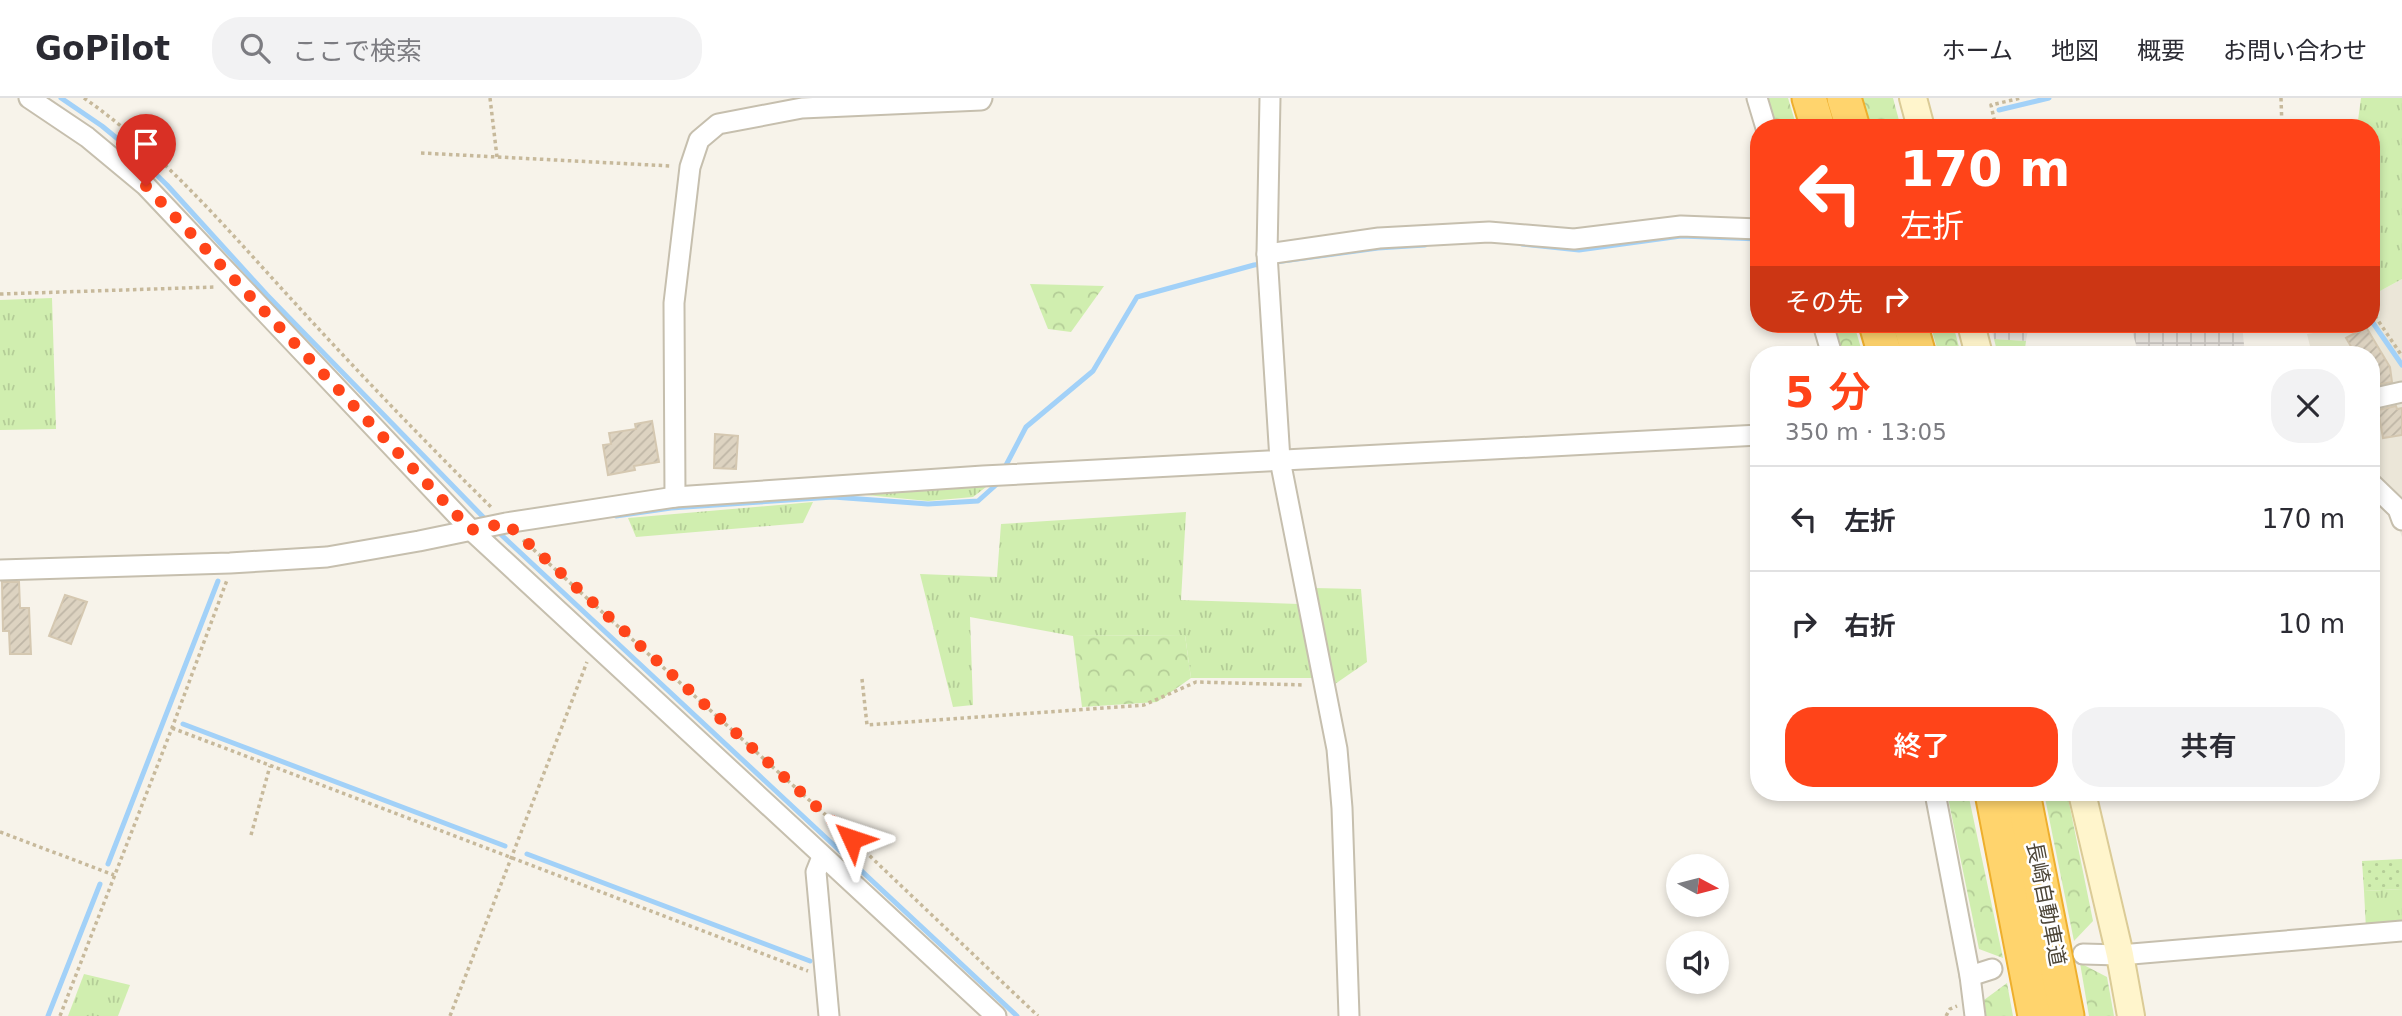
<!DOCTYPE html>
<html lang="ja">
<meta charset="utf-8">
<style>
:root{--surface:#fff;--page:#f2f2f3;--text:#2b2b33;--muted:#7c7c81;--line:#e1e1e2;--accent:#ff4419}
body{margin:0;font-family:"DejaVu Sans","Noto Sans JP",sans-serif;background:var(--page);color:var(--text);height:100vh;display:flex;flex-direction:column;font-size:26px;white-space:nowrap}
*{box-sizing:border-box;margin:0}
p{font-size:23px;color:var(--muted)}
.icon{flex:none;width:38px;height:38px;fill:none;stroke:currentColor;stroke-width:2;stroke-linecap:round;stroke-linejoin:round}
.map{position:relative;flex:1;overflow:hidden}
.panel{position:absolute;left:1750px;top:248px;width:630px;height:455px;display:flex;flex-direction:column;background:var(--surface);border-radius:28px;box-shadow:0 4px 10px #0003}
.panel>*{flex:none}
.banner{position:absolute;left:1750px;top:21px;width:630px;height:214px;border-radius:28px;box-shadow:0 4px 10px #0003;background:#ff4419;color:#fff;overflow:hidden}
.needle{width:46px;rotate:97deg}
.controls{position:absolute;left:1666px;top:756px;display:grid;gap:14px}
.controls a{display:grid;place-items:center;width:63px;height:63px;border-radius:50%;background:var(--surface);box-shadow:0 4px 10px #0003;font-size:35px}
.pin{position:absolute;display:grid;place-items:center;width:60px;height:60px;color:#fff;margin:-72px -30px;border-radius:50% 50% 50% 0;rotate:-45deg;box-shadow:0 0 7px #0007}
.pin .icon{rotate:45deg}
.me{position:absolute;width:77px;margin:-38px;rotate:312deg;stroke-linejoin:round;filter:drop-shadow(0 0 5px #0008)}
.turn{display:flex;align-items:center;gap:24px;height:147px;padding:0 35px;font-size:32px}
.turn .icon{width:91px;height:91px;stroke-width:2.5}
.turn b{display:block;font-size:49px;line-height:60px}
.then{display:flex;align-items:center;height:66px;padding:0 35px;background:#0003;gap:14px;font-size:26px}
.round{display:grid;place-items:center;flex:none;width:74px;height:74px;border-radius:28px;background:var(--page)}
.headline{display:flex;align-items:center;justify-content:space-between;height:119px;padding:0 35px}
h1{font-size:42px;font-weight:600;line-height:52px;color:var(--accent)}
.primary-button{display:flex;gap:14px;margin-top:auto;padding:14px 35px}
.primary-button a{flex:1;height:80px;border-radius:28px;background:var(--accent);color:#fff;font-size:28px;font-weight:600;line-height:80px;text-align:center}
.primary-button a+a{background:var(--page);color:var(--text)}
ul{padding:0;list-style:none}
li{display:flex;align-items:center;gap:21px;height:105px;padding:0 35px;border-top:2px solid var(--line)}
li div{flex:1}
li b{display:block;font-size:26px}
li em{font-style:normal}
header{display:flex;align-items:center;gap:42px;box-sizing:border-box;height:98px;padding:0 35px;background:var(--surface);border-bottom:2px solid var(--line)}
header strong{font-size:33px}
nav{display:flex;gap:38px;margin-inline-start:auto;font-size:24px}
.search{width:490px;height:63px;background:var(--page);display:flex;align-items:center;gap:18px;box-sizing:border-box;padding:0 24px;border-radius:28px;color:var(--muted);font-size:26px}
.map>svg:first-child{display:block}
.residential{fill:#ebe6d8}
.industrial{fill:url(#industrial-grid)}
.grass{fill:url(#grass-tufts)}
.forest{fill:url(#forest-crowns)}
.garden{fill:url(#garden-dots)}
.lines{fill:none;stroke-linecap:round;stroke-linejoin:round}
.stream{stroke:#a2d1f8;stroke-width:5}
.building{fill:url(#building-hatch);stroke:#d5c8b1;stroke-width:2}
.street-casing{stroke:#c6bfae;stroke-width:23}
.secondary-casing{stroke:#dbcb96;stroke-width:30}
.highway-casing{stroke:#eeaf2d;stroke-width:37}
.path{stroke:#c7b99b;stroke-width:3.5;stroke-dasharray:3.5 3.5;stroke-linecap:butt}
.street{stroke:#fff;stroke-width:19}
.secondary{stroke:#fff5cc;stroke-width:26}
.highway{stroke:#ffd46d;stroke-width:33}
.route{stroke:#ff4419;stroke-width:12;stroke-dasharray:0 21.6}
.labels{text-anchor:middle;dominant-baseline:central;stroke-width:5;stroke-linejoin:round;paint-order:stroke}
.street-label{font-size:21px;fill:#4c4537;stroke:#fff}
</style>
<header>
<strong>GoPilot</strong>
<div class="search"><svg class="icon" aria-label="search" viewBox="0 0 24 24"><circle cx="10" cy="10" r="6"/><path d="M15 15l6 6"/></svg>ここで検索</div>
<nav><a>ホーム</a><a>地図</a><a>概要</a><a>お問い合わせ</a></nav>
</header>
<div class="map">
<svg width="2402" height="918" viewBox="0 0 2402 918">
<defs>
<pattern id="industrial-grid" width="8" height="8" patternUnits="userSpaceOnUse" patternTransform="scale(1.75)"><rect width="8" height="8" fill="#e9e5df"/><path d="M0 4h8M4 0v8" fill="none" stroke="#cac6c0"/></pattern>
<pattern id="grass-tufts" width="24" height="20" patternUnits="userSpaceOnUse" patternTransform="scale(1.75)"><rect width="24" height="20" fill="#d0eeaf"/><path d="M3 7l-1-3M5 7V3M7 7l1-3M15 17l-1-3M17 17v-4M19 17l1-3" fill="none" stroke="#b4cd97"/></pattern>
<pattern id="forest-crowns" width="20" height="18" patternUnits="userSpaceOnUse" patternTransform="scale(1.75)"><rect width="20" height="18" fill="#d0eeaf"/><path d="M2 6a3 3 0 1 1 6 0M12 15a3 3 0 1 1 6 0" fill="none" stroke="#b4cd97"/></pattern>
<pattern id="garden-dots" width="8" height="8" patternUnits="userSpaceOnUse" patternTransform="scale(1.75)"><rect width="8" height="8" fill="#d0eeaf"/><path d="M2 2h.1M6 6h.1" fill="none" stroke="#b4cd97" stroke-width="1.8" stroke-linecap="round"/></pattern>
<pattern id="building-hatch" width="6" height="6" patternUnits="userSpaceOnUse" patternTransform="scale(1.75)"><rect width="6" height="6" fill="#ddd3c1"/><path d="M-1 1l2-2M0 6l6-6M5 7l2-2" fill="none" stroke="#bfb6a6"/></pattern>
</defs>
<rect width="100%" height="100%" fill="#f7f3ea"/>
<path class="residential" d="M2402 181V439L2392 413 2371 394V257H2273L2311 252 2307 236 2371 226V198Z"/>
<g class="industrial">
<path d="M1990 226H2029L2026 243 1994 241Z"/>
<path d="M2130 226H2242L2245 257H2139Z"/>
</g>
<g class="grass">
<path d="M2361 0H2402V181L2371 198V30H2357Z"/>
<path d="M52 200 56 331 0 332V202Z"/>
<path d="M1994 241 2026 243 2024 257H1998Z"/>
<path d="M990 386 973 399 928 403 845 395Z"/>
<path d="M813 404 803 425 636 439 628 420Z"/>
<path d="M1186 414 1181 502 1299 506 1316 580H1191L1185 537 1073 538 970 519 973 607 953 609 920 476 997 479 1001 426Z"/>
<path d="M1314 490 1361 491 1367 564 1335 586Z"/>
<path d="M2402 791V827L2366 831 2364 793Z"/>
<path d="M84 876 130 887 118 918H68Z"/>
</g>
<g class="forest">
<path d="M1764 0H1788L1797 30H1774Z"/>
<path d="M1861 0H1893L1901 30H1870Z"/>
<path d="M1030 186 1104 188 1071 234 1048 231Z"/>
<path d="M1831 226H1854L1863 257H1841Z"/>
<path d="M1930 226H1953L1961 257H1939Z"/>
<path d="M1185 537 1191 580 1157 604 1082 609 1073 538Z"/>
<path d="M1947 695H1968L2003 860 1979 851Z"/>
<path d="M2044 695H2067L2093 823 2074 843Z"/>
<path d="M2080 865 2107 879 2114 918H2089Z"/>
<path d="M2007 885 2013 918H1986L1984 902Z"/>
</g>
<path class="garden" d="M2402 761V791L2364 793 2362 763Z"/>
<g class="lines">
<g class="stream">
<path d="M61 0 102 28 130 51 167 87 267 197 488 424"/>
<path d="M1999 12 2049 0"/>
<path d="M1522 146 1579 152 1681 138 1759 141"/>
<path d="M2371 222 2402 267"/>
<path d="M1004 371 1026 329 1093 273 1137 199 1254 167 1378 150 1425 147"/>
<path d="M616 418 671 410 833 399 928 406 978 403 997 386"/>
<path d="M495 431 1017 918"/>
<path d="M183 626 505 748"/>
<path d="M527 756 810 863"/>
<path d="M108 766 218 483"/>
<path d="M48 918 100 786"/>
</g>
</g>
<g class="building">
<path d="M2366 229 2390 269 2392 284 2371 288V257H2356L2346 240Z"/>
<path d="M2396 308 2397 311 2402 310V337L2383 340 2378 312Z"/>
<path d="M652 323 659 364 634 368 635 372 608 377 603 347 611 346 609 335 636 331 635 326Z"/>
<path d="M715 336 738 338 736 371 714 370Z"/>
<path d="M2 484H19L20 510H29L31 556H10L9 533H3Z"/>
<path d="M65 497 87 504 71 546 49 538Z"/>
</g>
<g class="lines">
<defs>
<g id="street">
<path d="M29 0 87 39 146 88 471 432 996 918"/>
<path d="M1270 0 1267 156 1280 362 1337 651 1342 710 1349 918"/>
<path d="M1757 0 1766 30"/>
<path d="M1267 156 1379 140 1489 134 1574 141 1681 128 1759 131"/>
<path d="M1823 226 1832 257"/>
<path d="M2371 301 2402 294"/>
<path d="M2371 385 2398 411 2402 422"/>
<path d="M675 399 674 205 690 69 699 42 718 26 802 10 981 2 982 0"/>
<path d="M0 472 230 465 327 459 419 443 506 425 675 399 983 378 1759 337"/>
<path d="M1935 695 1970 878 1975 918"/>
<path d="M822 759 816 774 829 918"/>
<path d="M2083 856 2120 857 2402 833"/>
<path d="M1970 878 1992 871"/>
</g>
<g id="secondary">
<path d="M1913 0 1921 30"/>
<path d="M1971 226 1979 257"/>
<path d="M2082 695 2120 857 2131 918"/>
</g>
<g id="highway">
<path d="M1809 0 1818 30"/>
<path d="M1844 0 1853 30"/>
<path d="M1876 226 1885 257"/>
<path d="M1910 226 1919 257"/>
<path d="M1992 695 2035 918"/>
<path d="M2023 695 2067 918"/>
</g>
</defs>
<use href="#street" class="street-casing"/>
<use href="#secondary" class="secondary-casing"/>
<use href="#highway" class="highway-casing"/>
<g class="path">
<path d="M84 0C164 56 227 131 293 203 357 273 423 342 491 409"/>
<path d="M490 0 497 59"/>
<path d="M2281 0 2282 30"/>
<path d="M1996 30 1991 7 2021 0"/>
<path d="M421 55 671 68"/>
<path d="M0 196 215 189"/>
<path d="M2371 212 2402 258"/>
<path d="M523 442 852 741 1038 918"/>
<path d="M862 581 867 627 1144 607 1196 584 1305 587"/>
<path d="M172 630 808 873"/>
<path d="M0 734 114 777"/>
<path d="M251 737 270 668"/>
<path d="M60 918 172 630 227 482"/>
<path d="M450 918 587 564"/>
<path d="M1946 918 1950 911 1957 908"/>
</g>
<use href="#street" class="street"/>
<use href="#secondary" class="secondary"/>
<use href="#highway" class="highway"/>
</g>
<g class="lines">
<path class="route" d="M146 88 471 432 506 425 852 741"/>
</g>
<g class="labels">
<g class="street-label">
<text transform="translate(2046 806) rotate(79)">長崎自動車道</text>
</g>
</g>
</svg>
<div class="controls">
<a><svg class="needle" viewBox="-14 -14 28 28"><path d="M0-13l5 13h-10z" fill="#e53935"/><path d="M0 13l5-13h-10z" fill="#7c7c81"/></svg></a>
<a><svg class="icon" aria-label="sound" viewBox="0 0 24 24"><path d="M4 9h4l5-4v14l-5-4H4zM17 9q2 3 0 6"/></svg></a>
</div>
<div class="pin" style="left:146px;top:88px;background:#d93025"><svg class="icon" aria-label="arrive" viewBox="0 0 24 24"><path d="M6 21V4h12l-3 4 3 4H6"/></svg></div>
<svg class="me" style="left:852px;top:741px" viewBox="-20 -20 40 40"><path d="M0-17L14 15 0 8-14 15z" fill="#ff4419" stroke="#fff" stroke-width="4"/></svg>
<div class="banner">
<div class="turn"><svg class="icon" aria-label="left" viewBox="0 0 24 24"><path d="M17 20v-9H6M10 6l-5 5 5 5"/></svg><div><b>170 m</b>左折</div></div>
<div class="then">その先<svg class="icon" aria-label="right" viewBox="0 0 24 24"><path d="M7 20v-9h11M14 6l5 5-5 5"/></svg></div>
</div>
<section class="panel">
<div class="headline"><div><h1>5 分</h1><p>350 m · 13:05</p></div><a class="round"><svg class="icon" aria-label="close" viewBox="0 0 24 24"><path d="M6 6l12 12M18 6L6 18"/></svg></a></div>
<ul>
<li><svg class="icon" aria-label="left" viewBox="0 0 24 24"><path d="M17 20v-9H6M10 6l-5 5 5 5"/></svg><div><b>左折</b></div><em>170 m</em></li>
<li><svg class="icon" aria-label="right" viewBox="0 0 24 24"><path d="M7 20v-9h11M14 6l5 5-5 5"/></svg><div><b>右折</b></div><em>10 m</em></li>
</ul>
<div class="primary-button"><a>終了</a><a>共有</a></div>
</section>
</div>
